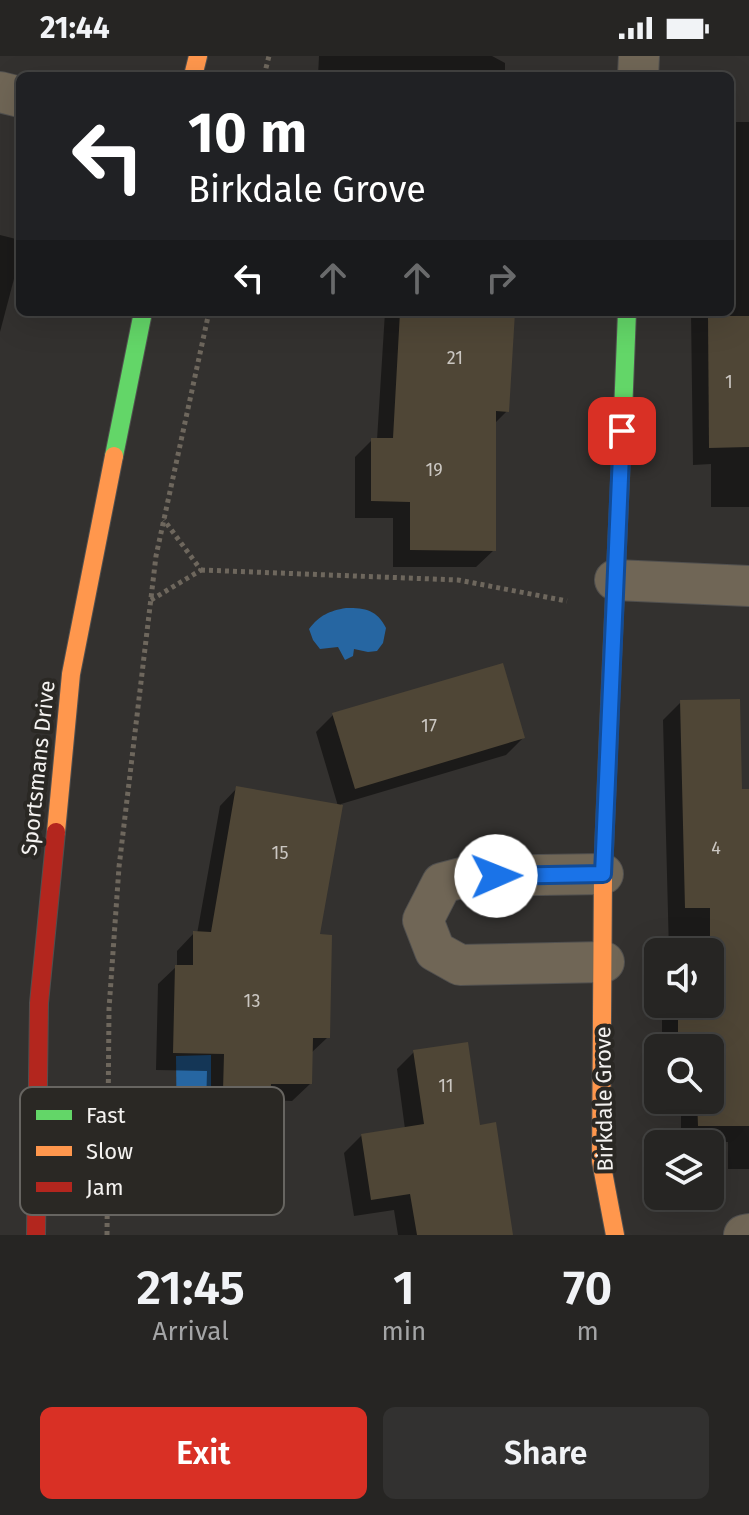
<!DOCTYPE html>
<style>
:root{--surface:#262523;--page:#323130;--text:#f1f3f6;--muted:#a4a5a6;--line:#424241;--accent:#d93025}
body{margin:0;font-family:"Fira Sans",sans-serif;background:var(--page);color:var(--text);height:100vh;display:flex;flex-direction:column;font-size:30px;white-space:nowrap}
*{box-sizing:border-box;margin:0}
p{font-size:26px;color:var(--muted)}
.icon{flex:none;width:44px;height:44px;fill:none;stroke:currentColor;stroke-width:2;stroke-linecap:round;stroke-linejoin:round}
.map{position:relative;height:1179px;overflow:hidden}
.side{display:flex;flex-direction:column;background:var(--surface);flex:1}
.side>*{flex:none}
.top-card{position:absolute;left:16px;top:16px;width:718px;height:244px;border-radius:12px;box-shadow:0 8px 32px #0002,0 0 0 2px var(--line);background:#202124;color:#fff;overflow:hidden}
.tools{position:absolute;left:644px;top:882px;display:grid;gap:16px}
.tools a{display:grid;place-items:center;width:80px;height:80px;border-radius:12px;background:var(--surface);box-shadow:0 8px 32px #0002,0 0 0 2px var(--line);font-size:40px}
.pin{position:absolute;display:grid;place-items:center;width:68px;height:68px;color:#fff;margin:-34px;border-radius:16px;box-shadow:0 4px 12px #0006}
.me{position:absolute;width:88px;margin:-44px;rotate:89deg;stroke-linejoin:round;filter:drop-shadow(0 0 6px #0008)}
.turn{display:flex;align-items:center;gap:28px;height:168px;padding:0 40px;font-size:36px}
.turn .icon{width:104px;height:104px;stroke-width:2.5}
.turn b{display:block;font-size:56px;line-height:68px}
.lanes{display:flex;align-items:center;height:76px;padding:0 40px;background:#0003;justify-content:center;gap:40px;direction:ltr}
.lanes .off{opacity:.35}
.eta{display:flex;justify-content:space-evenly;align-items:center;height:136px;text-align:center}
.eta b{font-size:48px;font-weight:600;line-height:56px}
.cta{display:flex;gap:16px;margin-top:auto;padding:16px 40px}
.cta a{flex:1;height:92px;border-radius:12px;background:var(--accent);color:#fff;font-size:32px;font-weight:600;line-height:92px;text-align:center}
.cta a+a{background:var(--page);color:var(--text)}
.status{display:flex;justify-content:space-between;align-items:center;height:56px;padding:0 40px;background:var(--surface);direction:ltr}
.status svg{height:22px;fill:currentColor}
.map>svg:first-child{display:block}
.water{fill:#2666a2}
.shadow{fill:#0007}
.building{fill:#4f4636}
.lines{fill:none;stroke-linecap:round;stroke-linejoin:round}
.street-casing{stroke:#51504f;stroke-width:42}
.fast-casing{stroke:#51504f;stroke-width:20}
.slow-casing{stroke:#51504f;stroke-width:20}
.jam-casing{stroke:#51504f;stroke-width:20}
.path{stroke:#6e675d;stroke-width:5;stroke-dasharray:4 4;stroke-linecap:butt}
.street{stroke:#706656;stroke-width:40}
.fast{stroke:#63d668;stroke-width:18}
.slow{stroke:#ff974d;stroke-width:18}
.jam{stroke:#b3261e;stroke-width:18}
.route-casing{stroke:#114b97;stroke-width:20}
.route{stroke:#1a73e8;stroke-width:14}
.labels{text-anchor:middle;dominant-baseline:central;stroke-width:8;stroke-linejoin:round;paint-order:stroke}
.number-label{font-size:18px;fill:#cbc7c2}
.street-label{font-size:22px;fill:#f4f2f0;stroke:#2a2824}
.key{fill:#2a2824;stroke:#676561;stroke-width:2}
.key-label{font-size:22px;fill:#f4f2f0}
</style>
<div class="status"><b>21:44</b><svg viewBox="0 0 49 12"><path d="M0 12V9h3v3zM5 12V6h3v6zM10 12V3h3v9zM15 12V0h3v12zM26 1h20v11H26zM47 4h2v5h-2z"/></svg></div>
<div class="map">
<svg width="749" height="1179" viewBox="0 0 749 1179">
<rect width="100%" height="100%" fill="#33312f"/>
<g class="water">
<path d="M346 552C366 552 377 554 386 572L383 587 377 595 368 596 354 593 353 600 345 604 338 591 320 593 313 584 309 573C320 559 329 555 346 552Z"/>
<path d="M211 999V1093H177L176 1000Z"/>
</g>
<g class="shadow">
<path d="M319 0H492L505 7V20H318Z"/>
<path d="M730 66H749V451H711V408L693 409 691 256H689H730Z"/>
<path d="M0 179 20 184V200L0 276Z"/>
<path d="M385 256H514L507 355 494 368V494L476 511H393V462H355V401L372 384H377Z"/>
<path d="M681 646 740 735H749V1113H728V1086H681V1049L662 1050V1044H710V992H662V948H710V896H669L663 664Z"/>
<path d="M333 659 523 682 506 699 341 748 318 880 328 981 310 998V1028L292 1045 269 1044 268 1071 251 1088H205L207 1015 156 1014 158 928 177 910V895L194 877 197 878 220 750 237 732 338 750 316 676Z"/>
<path d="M414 996 478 1071 512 1179H398L394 1154 354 1160 344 1097 362 1079 405 1073 397 1013Z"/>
</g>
<g class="building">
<path d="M400 256H515L509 356 496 355V495L410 494V446L371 445V382H393Z"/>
<path d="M708 260H749V391L709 392Z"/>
<path d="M503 607 525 682 355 733 332 657Z"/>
<path d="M740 643 742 733H749V1070H698L697 1044H710V992H678V948H710V852H685L680 644Z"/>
<path d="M236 730 343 749 320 878 332 879 330 982H313L312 1028H271L270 1072 222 1071 224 998 173 997 175 909H193V875L211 876Z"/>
<path d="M468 986 480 1069 496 1066 513 1179H417L410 1138 371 1144 361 1078 424 1068 413 994Z"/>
</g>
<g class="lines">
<defs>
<g id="street">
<path d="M638 20 639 0"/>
<path d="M0 36 20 41"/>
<path d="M615 524 749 530"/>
<path d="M603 818 469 820 442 827 423 864 435 895 460 909 604 906"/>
<path d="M744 1179 749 1178"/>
</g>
<g id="fast">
<path d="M623 357 627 256"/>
<path d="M114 400 143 256"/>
</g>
<g id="slow">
<path d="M193 20 198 0"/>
<path d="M610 648 603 818 601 1105 615 1179"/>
<path d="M56 776 71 618 114 400"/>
</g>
<g id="jam">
<path d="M610 648 623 357"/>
<path d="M36 1179 39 947 56 776"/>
</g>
</defs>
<use href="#street" class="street-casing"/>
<use href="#fast" class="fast-casing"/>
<use href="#slow" class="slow-casing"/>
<use href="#jam" class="jam-casing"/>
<g class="path">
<path d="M264 20 269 0"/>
<path d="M201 514 458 524 567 545"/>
<path d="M151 544 201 514 164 464"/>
<path d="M107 1179 109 953 119 811 156 500 209 256"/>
</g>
<use href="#street" class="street"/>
<use href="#fast" class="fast"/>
<use href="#slow" class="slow"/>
<use href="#jam" class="jam"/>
</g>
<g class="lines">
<defs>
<path id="route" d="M496 820 603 818 622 375"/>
</defs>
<use href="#route" class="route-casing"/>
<use href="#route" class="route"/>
</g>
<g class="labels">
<g class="number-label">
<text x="455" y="302">21</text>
<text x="729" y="326">1</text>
<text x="434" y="414">19</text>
<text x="429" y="670">17</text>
<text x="716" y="792">4</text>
<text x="280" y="797">15</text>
<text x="252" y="945">13</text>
<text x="446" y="1030">11</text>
</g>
<g class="street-label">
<text transform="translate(38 712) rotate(-84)">Sportsmans Drive</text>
<text transform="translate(604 1043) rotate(-91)">Birkdale Grove</text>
</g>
</g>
<rect x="20" y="1031" width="264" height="128" rx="12" class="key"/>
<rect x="36" y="1054" width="36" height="10" fill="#63d668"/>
<rect x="36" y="1090" width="36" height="10" fill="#ff974d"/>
<rect x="36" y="1126" width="36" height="10" fill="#b3261e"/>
<g class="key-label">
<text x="86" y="1067">Fast</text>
<text x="86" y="1103">Slow</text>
<text x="86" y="1139">Jam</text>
</g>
</svg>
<div class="tools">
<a><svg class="icon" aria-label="sound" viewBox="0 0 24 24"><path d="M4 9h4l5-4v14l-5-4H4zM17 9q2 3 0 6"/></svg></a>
<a><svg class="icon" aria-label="search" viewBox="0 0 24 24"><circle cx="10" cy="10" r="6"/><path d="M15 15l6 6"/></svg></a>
<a><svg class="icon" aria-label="layers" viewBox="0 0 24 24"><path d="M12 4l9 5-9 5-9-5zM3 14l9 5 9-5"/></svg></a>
</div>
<div class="pin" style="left:622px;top:375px;background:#d93025"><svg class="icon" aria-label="arrive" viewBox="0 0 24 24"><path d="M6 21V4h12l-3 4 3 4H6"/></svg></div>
<svg class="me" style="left:496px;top:820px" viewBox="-20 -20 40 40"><circle r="19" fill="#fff"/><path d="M0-13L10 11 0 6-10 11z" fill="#1a73e8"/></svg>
<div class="top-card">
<div class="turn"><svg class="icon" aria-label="left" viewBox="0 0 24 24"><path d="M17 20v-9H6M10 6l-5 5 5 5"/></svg><div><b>10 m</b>Birkdale Grove</div></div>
<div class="lanes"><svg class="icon" aria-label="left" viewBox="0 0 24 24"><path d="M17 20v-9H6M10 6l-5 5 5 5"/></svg><svg class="icon off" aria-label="ahead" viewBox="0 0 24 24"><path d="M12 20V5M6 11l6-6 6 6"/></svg><svg class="icon off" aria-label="ahead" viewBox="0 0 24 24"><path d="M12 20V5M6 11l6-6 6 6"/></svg><svg class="icon off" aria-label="right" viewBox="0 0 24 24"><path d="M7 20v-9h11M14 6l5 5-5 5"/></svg></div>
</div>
</div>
<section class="side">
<div class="eta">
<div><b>21:45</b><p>Arrival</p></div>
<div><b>1</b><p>min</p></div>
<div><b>70</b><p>m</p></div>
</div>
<div class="cta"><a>Exit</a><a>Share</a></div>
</section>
